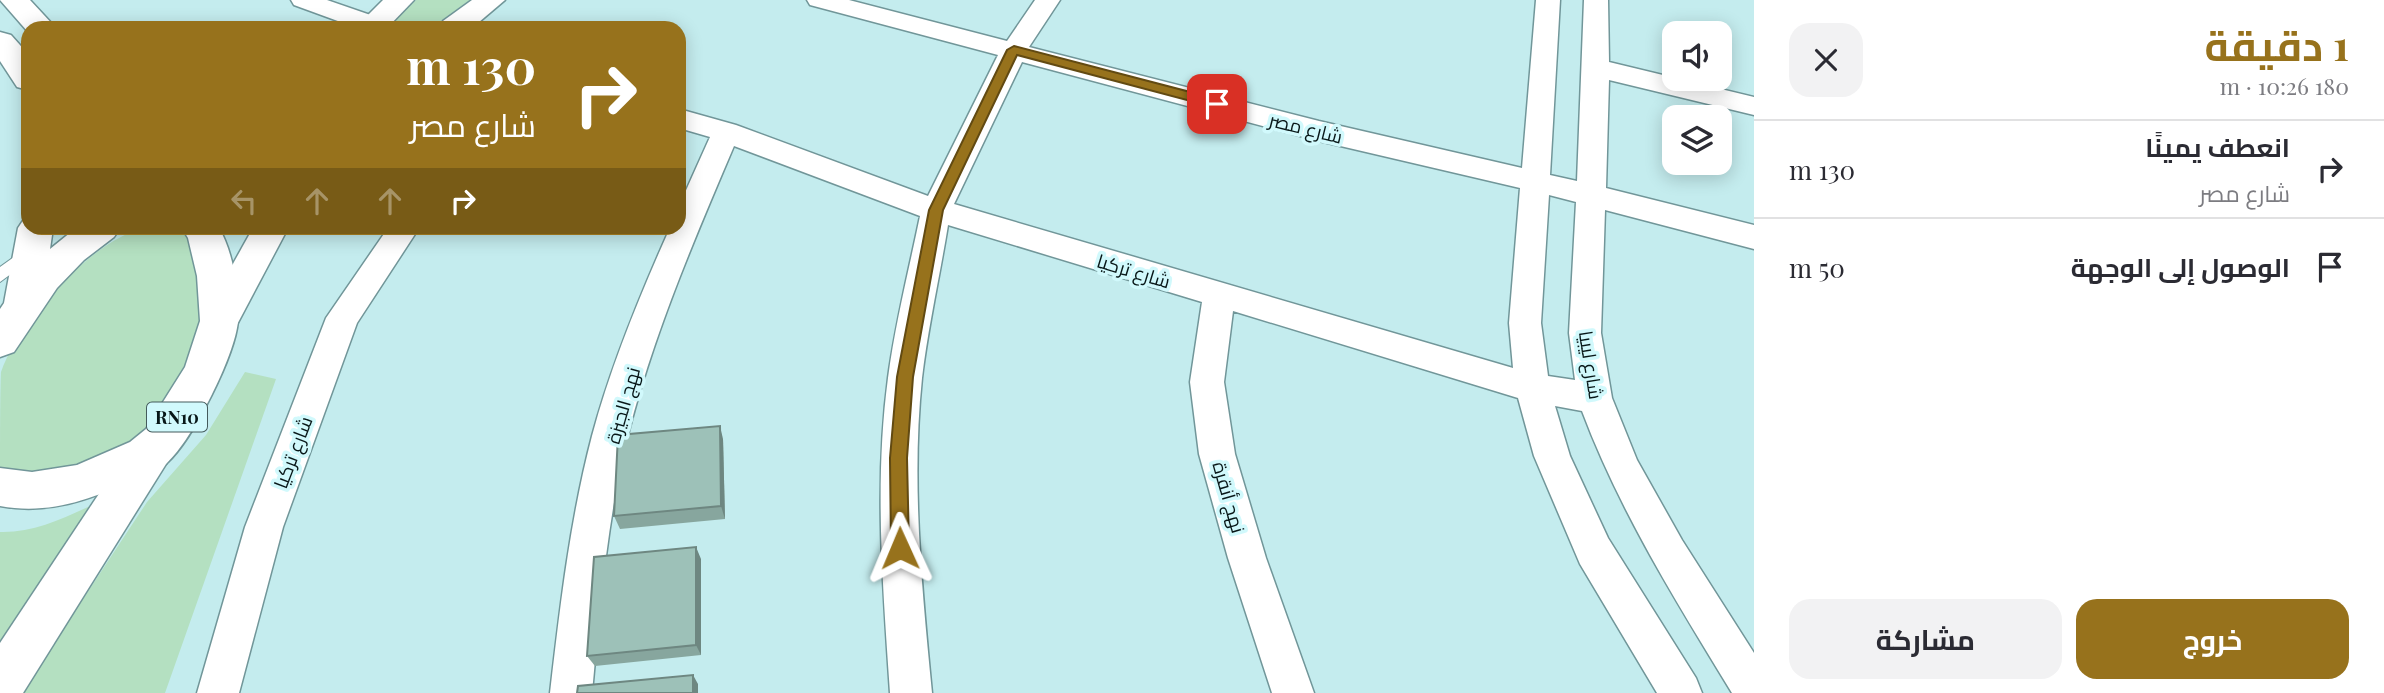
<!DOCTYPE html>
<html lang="ar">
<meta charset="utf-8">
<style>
:root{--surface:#fff;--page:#f2f2f3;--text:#2b2b33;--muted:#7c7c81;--line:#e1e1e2;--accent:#97721c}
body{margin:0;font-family:"Playfair Display",Cairo,serif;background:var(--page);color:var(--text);direction:rtl;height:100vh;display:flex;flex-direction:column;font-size:26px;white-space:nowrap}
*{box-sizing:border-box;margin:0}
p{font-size:23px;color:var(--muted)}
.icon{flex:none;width:38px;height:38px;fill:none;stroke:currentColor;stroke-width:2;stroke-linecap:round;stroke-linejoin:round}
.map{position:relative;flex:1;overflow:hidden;direction:ltr}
.drawer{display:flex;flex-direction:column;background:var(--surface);width:630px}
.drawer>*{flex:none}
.hud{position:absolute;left:21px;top:21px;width:665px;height:214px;border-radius:21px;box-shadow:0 4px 18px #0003;direction:rtl;background:#97721c;color:#fff;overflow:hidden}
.buttons{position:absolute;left:1662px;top:21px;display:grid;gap:14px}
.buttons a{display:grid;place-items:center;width:70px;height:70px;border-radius:14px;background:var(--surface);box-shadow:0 4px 18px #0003;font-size:35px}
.pin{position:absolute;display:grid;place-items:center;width:60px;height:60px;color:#fff;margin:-30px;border-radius:14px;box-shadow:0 4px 10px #0006}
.me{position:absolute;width:77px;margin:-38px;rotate:359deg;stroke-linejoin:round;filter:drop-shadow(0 0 5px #0008)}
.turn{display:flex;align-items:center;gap:24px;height:147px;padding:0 35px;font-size:32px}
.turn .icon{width:91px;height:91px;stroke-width:2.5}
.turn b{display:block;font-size:49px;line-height:60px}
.lanes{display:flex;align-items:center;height:66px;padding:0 35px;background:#0003;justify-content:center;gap:35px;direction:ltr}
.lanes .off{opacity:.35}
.round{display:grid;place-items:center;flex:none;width:74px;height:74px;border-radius:21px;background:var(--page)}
.summary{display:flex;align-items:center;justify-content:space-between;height:119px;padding:0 35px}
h1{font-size:42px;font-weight:700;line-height:52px;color:var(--accent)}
.cta{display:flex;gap:14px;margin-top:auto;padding:14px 35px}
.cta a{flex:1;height:80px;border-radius:21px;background:var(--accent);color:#fff;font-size:28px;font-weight:700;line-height:80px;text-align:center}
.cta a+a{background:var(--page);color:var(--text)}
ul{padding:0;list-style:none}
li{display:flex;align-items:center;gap:21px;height:98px;padding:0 35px;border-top:2px solid var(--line)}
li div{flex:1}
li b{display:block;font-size:26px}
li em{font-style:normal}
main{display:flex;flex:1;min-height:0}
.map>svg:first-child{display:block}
.green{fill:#b4e0c1}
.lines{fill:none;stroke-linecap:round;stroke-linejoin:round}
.lane-casing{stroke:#719699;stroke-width:2}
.street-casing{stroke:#719699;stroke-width:3}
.secondary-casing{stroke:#719699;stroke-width:3}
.primary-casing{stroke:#719699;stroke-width:3}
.highway-casing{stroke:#719699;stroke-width:3}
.lane{fill:#fff;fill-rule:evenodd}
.street{fill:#fff;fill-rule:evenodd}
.secondary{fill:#fff;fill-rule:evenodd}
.primary{fill:#fff;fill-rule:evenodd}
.highway{fill:#fff;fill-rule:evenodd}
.wall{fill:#87a69e}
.shaded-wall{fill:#6e8781}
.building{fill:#9dc1b8;stroke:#6e8781;stroke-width:2}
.route{fill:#97721c;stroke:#624a12;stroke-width:2}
.labels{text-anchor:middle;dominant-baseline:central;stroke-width:7;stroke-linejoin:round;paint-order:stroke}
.shield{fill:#d1f9fc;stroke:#445b5c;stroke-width:2}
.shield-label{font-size:18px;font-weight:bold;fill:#081718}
.street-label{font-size:19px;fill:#081718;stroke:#d1f9fc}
</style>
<main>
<section class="drawer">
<div class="summary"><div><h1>1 دقيقة</h1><p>180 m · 10:26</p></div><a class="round"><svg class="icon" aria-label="close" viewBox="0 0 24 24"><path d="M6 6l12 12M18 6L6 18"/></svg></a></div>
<ul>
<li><svg class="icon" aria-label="right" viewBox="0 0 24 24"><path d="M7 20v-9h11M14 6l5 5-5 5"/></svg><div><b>انعطف يمينًا</b><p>شارع مصر</p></div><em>130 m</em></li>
<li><svg class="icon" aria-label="arrive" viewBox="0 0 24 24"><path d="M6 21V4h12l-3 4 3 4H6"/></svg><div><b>الوصول إلى الوجهة</b></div><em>50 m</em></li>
</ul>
<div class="cta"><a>خروج</a><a>مشاركة</a></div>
</section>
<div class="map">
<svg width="1754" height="693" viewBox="0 0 1754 693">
<rect width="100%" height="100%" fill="#c4ecee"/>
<g class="green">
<path d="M416 0H470L431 28H386Z"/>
<path d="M146 228H174L189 236 200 271 203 311 199 342 156 426 83 473 0 474C0 452 0 389 1 372 17 323 95 236 146 228Z"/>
<path d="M245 372 276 379 165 693H21L147 502 206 435Z"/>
<path d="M101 501 0 647V532C36 533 68 516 101 501Z"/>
</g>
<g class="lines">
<defs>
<path id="lane" d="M28 247 36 253 34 257 0 282V267Z"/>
<g id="street">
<path d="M291 0H327L382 19 386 25 384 28H357L294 5Z"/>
<path d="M807 0H849L1007 41 1035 0H1060L1029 47 1319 121 1522 168 1536 0H1560L1550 175 1577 181 1584 0H1608L1609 62 1754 97V115L1609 80 1606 188 1754 225V249L1605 210 1601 333 1612 398 1637 460 1682 540 1754 653V693H1732C1676 601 1620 512 1582 411L1555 406 1570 456 1608 538 1696 678 1702 693H1657L1580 564 1534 456 1518 398 1233 311 1224 382 1235 454 1266 558 1314 693H1272L1228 558 1199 454 1190 382 1202 302 948 225C940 275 928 327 922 378 911 483 922 589 932 693H890C883 588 874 483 888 378 895 324 909 270 920 216L734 146C694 240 653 335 628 435 607 519 600 607 592 693H550C560 607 570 520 592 436 611 365 640 295 670 228H679V206L710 137 679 128V109L736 125 928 196 998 55 810 5ZM1022 62 1319 141 1520 188 1509 323 1513 368 954 204ZM1549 195 1576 202 1569 333 1575 380 1548 376 1541 323Z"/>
<path d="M388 228H419L357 323 283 527 239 693H197L245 527 326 318Z"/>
</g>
<g id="secondary">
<path d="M383 0H414L387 28H355Z"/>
<path d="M472 0H505L472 28H438L443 21Z"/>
<path d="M253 228H288L232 334 219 338 206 334 200 323Z"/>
</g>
<path id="primary" d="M151 433 166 438 172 451 166 464 23 693H0V643L136 438Z"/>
<g id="highway">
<path d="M0 0H30L56 28H28V32Z"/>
<path d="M0 32 11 35 28 54V90L17 87 0 61Z"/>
<path d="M28 217V228H53L50 249 76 228H120L114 237 84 260 57 288 14 352 0 357V309L4 303 18 228 24 219Z"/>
<path d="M182 228H219C233 252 240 293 238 321 235 356 193 439 167 463 157 471 144 475 133 480 90 500 48 515 0 506V468L32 472 77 465 130 442 146 429 185 367 200 321 197 276 188 238Z"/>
</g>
</defs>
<use href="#lane" class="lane-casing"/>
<use href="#street" class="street-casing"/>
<use href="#secondary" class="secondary-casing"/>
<use href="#primary" class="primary-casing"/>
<use href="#highway" class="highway-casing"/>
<use href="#lane" class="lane"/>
<use href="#street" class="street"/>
<use href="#secondary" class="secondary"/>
<use href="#primary" class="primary"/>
<use href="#highway" class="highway"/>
</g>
<g class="wall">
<path d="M723 439 725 519 620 529 614 516Z"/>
<path d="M701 559V655L595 666 587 656Z"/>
</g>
<g class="shaded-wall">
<path d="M720 426 723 439 725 519 721 506Z"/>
<path d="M696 547 701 559V655L696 645Z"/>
<path d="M693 675 698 684V693H693Z"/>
</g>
<g class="building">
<path d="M720 426 721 506 614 516 618 435Z"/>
<path d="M696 547V645L587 656 594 557Z"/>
<path d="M693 675V693H577L578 686Z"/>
</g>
<path class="route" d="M1014 46 1217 99 1223 104 1217 108 1017 55 943 210 913 377 907 458 909 548 907 554 900 557 894 554 891 548 890 458 897 377 929 210 1007 50Z"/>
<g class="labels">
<rect class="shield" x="147" y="402.5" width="60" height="29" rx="5"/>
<g class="shield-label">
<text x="177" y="417">RN10</text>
</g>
<g class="street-label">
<text transform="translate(1306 127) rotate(14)">شارع مصر</text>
<text transform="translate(1134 270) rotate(17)">شارع تركيا</text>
<text transform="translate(1592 365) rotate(81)">شارع ليبيا</text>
<text transform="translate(622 405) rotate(-74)">نهج الجيزة</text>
<text transform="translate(292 452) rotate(-69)">شارع تركيا</text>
<text transform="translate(1230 497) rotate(74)">نهج أنقرة</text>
</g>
</g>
</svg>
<div class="buttons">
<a><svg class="icon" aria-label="sound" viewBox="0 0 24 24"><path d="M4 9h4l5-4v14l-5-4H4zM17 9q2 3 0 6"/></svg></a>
<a><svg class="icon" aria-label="layers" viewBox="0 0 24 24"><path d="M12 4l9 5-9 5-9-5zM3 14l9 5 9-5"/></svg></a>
</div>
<div class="pin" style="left:1217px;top:104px;background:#d93025"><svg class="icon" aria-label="arrive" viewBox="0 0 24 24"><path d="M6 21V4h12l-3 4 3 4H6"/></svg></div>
<svg class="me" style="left:900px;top:548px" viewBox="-20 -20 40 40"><path d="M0-17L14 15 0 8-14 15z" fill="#97721c" stroke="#fff" stroke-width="4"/></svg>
<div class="hud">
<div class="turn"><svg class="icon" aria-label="right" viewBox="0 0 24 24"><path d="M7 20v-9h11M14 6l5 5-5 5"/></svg><div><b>130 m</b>شارع مصر</div></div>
<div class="lanes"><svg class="icon off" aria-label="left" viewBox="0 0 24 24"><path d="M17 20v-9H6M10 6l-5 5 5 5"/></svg><svg class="icon off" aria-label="ahead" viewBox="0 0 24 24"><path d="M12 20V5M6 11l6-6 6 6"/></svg><svg class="icon off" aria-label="ahead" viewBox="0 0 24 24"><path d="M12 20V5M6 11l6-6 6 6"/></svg><svg class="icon" aria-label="right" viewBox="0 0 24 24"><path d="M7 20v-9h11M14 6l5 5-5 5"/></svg></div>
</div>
</div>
</main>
